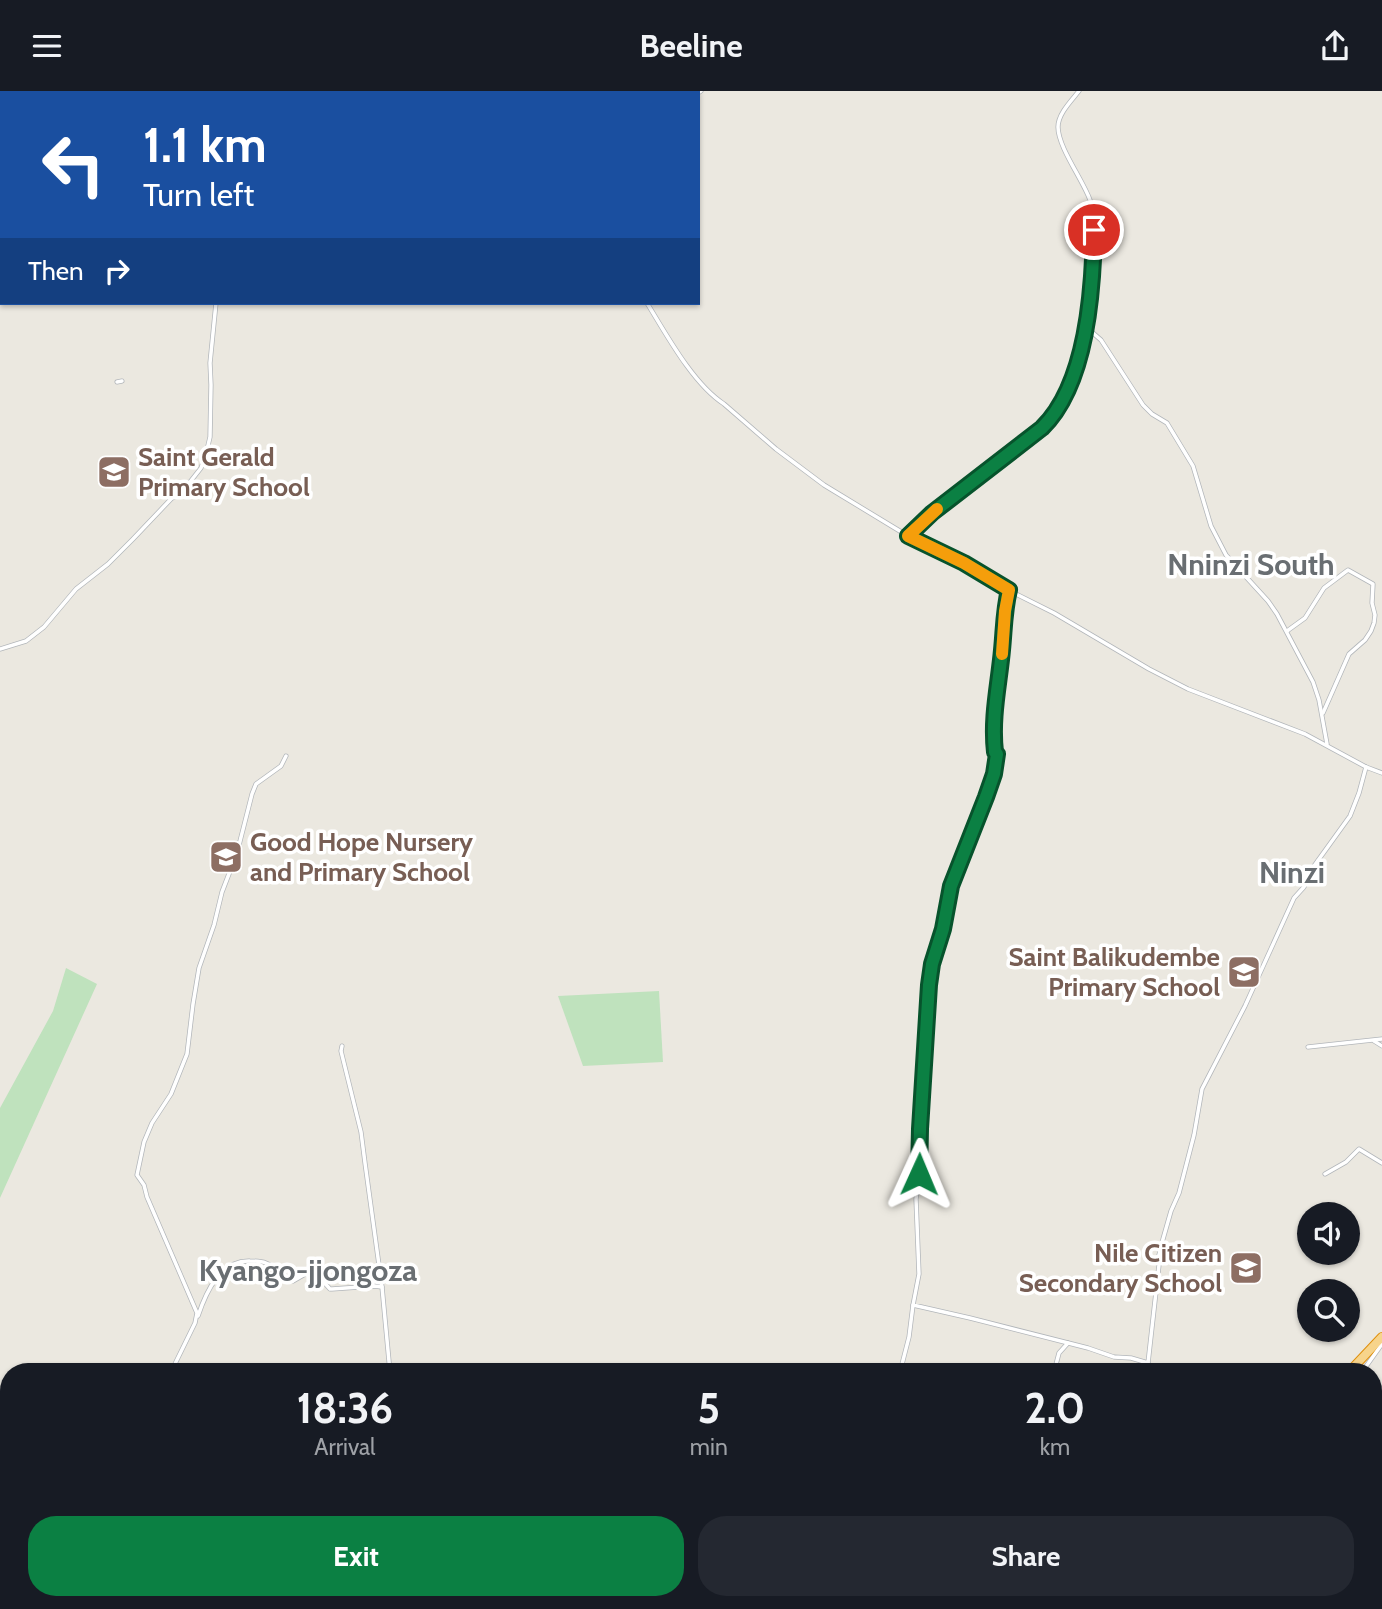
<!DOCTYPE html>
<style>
:root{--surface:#171b24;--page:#242831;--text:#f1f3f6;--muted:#9ea1a6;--accent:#0b8043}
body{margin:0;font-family:Cabin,sans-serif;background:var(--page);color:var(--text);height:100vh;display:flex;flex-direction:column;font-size:26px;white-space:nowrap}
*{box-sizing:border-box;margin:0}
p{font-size:23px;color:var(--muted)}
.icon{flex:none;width:38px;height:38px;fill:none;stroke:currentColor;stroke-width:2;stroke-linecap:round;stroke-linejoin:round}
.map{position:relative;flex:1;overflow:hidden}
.details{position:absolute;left:0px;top:1272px;width:1382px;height:247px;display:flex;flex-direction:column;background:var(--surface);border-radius:28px 28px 0 0;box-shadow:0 2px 5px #0004}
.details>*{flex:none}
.banner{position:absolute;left:0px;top:0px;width:700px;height:214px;box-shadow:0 2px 5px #0004;background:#1a4fa0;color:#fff;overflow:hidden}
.controls{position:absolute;left:1297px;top:1111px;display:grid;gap:14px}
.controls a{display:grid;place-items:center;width:63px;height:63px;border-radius:50%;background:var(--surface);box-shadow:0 2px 5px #0004;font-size:35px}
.pin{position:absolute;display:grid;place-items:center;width:60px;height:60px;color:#fff;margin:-30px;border:4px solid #fff;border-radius:50%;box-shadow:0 2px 7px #0007}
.me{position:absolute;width:77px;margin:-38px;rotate:1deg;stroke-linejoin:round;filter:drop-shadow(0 0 5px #0008)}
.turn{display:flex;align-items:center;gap:24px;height:147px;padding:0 28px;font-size:32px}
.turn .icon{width:91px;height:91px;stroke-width:2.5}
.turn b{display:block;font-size:49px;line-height:60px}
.then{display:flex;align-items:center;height:66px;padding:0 28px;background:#0003;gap:14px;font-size:26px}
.eta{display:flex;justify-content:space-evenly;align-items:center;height:119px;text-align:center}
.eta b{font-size:42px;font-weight:700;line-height:49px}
.action{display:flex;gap:14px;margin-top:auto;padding:14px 28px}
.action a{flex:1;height:80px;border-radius:28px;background:var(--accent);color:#fff;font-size:28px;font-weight:700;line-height:80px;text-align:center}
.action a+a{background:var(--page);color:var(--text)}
header{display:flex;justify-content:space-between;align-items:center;height:91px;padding:0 28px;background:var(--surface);font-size:32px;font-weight:700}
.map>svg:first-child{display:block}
.green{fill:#bfe2bd}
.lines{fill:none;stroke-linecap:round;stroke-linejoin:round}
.street-casing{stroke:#b2b6ba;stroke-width:5}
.highway-casing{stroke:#df8f0c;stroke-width:10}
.street{stroke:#fff;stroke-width:3.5}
.highway{stroke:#f7d48b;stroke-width:8}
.route-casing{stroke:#07532c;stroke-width:18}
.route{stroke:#0b8043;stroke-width:12}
.slow{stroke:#f59e0b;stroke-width:12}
.labels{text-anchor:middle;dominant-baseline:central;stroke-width:7;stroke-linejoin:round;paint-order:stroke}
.education-label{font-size:26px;font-weight:bold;fill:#785e54;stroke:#fff;text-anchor:start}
.quarter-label{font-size:30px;font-weight:bold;fill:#696e72;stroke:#fff}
</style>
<header><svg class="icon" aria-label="menu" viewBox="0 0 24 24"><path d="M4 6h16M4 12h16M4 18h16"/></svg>Beeline<svg class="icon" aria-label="share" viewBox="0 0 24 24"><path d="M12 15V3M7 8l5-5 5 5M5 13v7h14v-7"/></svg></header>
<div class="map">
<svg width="1382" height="1518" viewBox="0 0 1382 1518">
<rect width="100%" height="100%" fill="#ebe8e0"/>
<g class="green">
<path d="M66 877 97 893 0 1107V1017L53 920Z"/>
<path d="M659 900 663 971 583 975 558 905Z"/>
</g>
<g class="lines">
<defs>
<g id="street">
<path d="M496 0 498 2"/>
<path d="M279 2 280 0"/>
<path d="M698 2 701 0"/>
<path d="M0 33 2 32"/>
<path d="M0 86H2"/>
<path d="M647 212C666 243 693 293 724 313L776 358 824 394 908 445 964 472 1000 495 1054 522 1149 578 1188 598 1305 643 1366 676 1382 682"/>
<path d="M1086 236 1101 249 1143 314 1152 323 1167 332 1193 375 1211 435 1226 464 1268 510 1277 523 1313 591 1319 609 1327 653"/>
<path d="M117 291 122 290"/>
<path d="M908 445C938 412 977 388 1012 361 1030 347 1049 333 1061 312 1068 299 1078 277 1081 263 1087 241 1088 217 1090 194 1093 167 1099 136 1090 109 1083 89 1058 56 1058 36 1058 23 1071 10 1079 0"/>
<path d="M1009 499C1004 519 1004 539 1002 559 999 594 992 626 995 661L997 663 993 687 986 706 953 787 943 837 932 873 929 894 924 999 920 1038 921 1073 916 1108 919 1183 913 1214 970 1227 1088 1257 1114 1266 1131 1267 1148 1272 1159 1174V1164L1163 1148 1171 1120 1179 1102 1194 1044 1202 998 1245 915 1294 807 1304 796 1314 775 1350 725 1359 702 1366 676"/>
<path d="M1287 540 1305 527 1324 497 1348 479 1373 493 1372 512 1375 524 1374 532 1371 540 1365 549 1349 563 1323 622"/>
<path d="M0 558 26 550 44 536 76 498 108 473 133 448 171 408 186 396 201 377 206 363 210 346 211 294 210 272 216 212"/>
<path d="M1374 950 1382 955"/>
<path d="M342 955 341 960 361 1041 365 1072 382 1196 390 1281"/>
<path d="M1308 956 1382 948"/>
<path d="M1325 1083 1346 1071 1359 1058 1382 1072"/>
<path d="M198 1225C206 1201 220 1169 250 1170 255 1170 261 1170 266 1172 276 1176 283 1184 293 1190L307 1182H311L320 1187 330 1198H332L374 1195 382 1196"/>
<path d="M171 1281 195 1232 197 1222 147 1106 144 1094 137 1084 144 1051 152 1032 171 1003 187 963 193 913 199 877 214 834 222 801 237 762 252 703 256 693 281 675 286 665"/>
<path d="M900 1281 909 1246 913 1214"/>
<path d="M1054 1281 1059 1262 1068 1252"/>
<path d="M1144 1281 1148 1272"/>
<path d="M1362 1281 1382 1253"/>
<path d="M798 1513 816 1518"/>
<path d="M84 1518 86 1510"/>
<path d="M553 1518V1510"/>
<path d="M1028 1518 1030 1510"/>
<path d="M1192 1518 1197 1510"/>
</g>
<g id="highway">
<path d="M1349 1281 1382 1246"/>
<path d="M712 1518 724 1510"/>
</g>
</defs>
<use href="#street" class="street-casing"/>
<use href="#highway" class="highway-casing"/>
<use href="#street" class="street"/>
<use href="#highway" class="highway"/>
</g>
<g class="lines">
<defs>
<path id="route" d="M919 1083 920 1038 929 894 932 873 943 838 951 795 986 706 994 683 997 663 995 661C991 626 999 593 1002 559 1004 539 1004 519 1009 499L964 472 908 445 932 422 1042 337C1087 293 1093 199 1094 139"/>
</defs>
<use href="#route" class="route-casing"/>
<use href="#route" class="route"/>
<path class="slow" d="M937 418 908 445 964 472 1009 499 1005 520 1002 563"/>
</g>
<defs>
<symbol id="school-square" viewBox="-11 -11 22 22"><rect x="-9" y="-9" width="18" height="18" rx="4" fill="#8d6e63" stroke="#fff"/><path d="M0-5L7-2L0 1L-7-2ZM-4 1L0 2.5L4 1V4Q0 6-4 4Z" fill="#fff"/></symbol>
</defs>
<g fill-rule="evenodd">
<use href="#school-square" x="95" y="362" width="38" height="38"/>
<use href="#school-square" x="207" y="747" width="38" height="38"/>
<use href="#school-square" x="1225" y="862" width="38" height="38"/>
<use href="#school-square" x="1227" y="1158" width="38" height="38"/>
</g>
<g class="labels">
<g class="education-label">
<text x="138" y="366">Saint Gerald<tspan x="138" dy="30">Primary School</tspan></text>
<text x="250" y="751">Good Hope Nursery<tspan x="250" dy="30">and Primary School</tspan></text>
<text x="1220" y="866" text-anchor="end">Saint Balikudembe<tspan x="1220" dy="30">Primary School</tspan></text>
<text x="1222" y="1162" text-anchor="end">Nile Citizen<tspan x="1222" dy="30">Secondary School</tspan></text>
</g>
<g class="quarter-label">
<text x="1251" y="473">Nninzi South</text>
<text x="1292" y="781">Ninzi</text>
<text x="308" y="1179">Kyango-jjongoza</text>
</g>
</g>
</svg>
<div class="controls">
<a><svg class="icon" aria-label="sound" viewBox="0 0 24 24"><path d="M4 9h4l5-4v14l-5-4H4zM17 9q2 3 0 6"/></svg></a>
<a><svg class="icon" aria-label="search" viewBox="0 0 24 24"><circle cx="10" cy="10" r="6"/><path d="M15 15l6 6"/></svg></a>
</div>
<div class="pin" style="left:1094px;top:139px;background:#d93025"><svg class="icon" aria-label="arrive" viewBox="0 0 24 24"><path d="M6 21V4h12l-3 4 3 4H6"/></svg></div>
<svg class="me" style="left:919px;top:1083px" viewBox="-20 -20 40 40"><path d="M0-17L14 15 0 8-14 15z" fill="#0b8043" stroke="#fff" stroke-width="4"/></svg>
<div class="banner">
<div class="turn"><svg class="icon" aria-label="left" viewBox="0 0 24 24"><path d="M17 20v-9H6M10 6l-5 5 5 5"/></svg><div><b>1.1 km</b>Turn left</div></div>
<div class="then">Then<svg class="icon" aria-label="right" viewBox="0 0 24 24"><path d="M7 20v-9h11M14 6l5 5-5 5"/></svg></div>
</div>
<section class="details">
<div class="eta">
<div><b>18:36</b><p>Arrival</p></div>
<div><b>5</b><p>min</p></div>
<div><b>2.0</b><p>km</p></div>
</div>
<div class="action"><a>Exit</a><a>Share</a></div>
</section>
</div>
